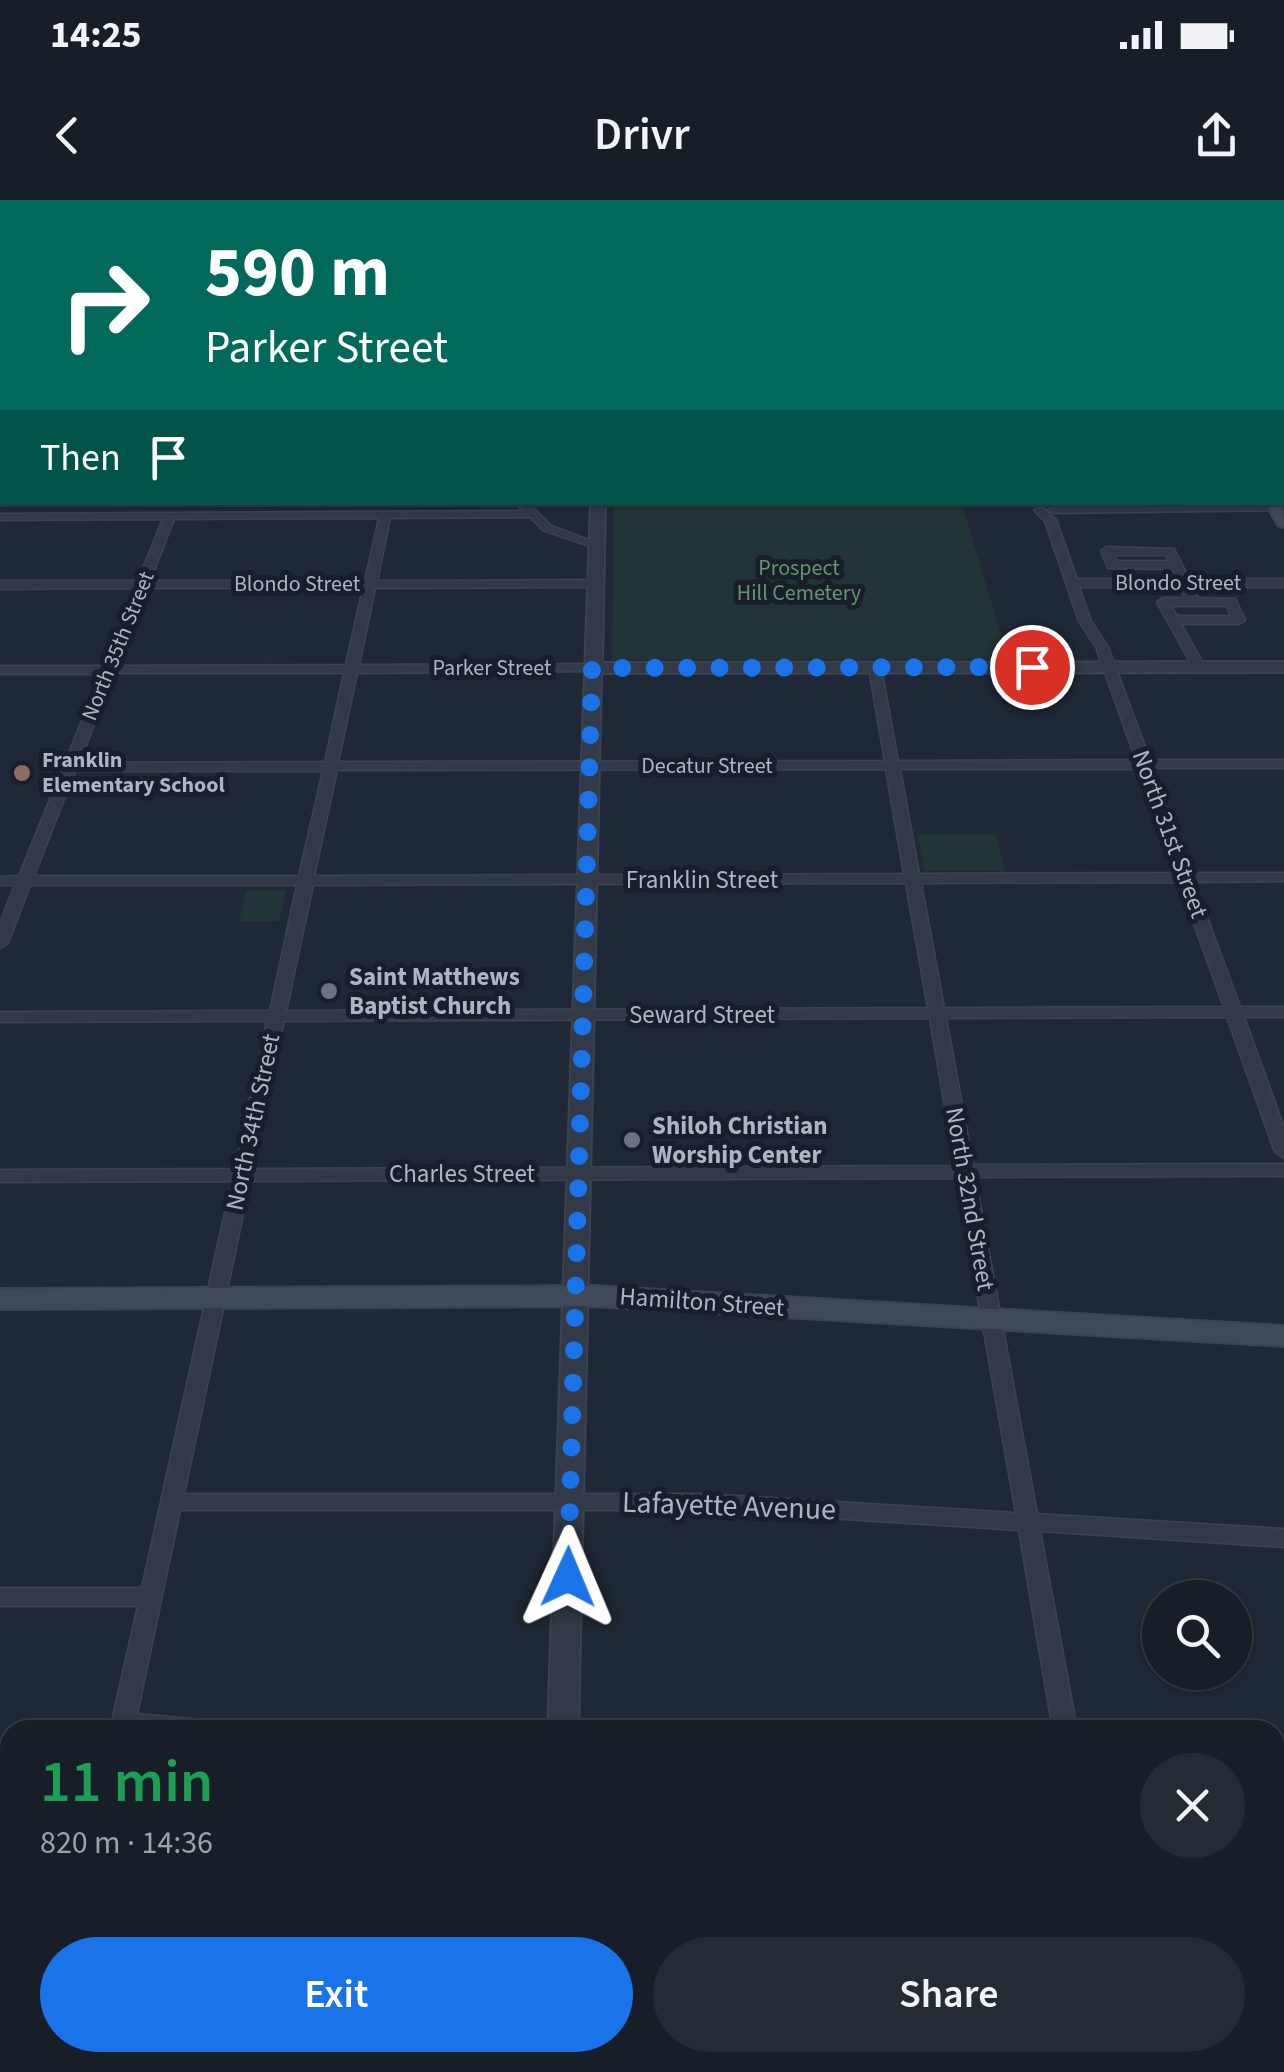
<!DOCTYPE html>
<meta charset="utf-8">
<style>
:root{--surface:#171e28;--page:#242b34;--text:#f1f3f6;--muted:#9ea2a8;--line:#363c45;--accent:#1a73e8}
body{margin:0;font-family:"Source Sans 3",sans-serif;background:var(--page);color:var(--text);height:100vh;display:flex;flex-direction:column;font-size:38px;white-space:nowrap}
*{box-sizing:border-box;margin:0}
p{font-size:32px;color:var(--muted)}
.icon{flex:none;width:55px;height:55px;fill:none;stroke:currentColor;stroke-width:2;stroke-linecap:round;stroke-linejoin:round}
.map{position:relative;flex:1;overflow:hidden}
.details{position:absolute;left:0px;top:1520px;width:1285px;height:352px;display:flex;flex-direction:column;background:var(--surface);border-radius:30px 30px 0 0;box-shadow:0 2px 8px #0004,0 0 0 2px var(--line)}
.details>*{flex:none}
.top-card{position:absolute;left:0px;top:0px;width:1285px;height:305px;box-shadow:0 2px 8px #0004,0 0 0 2px var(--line);background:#00695c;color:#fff;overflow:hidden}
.fabs{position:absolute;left:1142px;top:1380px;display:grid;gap:20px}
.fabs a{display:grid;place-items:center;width:110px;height:110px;border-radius:50%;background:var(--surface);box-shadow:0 2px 8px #0004,0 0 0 2px var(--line);font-size:50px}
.pin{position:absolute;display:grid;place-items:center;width:85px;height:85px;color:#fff;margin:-42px;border:5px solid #fff;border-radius:50%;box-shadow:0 2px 10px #0007}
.me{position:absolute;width:110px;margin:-55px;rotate:1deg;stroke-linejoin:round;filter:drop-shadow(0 0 8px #0008)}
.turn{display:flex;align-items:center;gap:35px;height:210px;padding:0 40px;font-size:45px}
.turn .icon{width:130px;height:130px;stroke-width:2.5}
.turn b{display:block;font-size:70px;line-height:85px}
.then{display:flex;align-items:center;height:95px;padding:0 40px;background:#0003;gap:20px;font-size:38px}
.round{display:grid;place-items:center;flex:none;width:105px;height:105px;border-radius:52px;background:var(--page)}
.summary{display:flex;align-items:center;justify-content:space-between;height:170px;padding:0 40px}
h1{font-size:60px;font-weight:600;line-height:75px;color:#1e9e55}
.primary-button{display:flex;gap:20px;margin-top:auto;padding:20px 40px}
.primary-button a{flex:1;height:115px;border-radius:60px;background:var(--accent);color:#fff;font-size:40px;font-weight:600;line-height:115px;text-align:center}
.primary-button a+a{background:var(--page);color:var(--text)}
.status{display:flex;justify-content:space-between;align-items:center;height:70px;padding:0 50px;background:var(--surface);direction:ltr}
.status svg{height:28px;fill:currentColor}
header{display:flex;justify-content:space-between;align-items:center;height:130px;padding:0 40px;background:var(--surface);font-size:45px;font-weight:600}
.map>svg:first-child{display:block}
.green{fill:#213437}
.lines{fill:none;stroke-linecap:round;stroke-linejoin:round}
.minor-casing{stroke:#3c4350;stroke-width:3}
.tertiary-casing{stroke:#3c4350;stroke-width:4}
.secondary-casing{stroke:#3c4350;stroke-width:4}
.minor{fill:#323a47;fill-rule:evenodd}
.tertiary{fill:#323a47;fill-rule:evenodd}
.secondary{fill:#40495a;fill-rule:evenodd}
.route{stroke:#1a73e8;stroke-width:18;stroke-dasharray:0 32.4}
.education-dot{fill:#8d6e63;stroke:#181f2b;stroke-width:4}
.worship-dot{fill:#6b7280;stroke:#181f2b;stroke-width:4}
.labels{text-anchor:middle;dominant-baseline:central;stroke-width:10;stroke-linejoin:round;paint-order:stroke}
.far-park-label{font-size:22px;fill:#649471;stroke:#181f2b}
.far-street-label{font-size:22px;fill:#acb5c4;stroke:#181f2b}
.far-poi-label{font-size:22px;font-weight:bold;fill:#acb5c4;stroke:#181f2b;text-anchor:start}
.street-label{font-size:25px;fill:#acb5c4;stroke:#181f2b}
.poi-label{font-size:25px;font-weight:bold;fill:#acb5c4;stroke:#181f2b;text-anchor:start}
.near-street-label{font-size:30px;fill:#acb5c4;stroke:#181f2b}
</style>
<div class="status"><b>14:25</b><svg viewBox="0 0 49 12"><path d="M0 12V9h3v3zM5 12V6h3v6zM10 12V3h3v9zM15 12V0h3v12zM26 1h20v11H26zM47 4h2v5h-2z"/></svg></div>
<header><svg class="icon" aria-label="back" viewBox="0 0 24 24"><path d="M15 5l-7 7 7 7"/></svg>Drivr<svg class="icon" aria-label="share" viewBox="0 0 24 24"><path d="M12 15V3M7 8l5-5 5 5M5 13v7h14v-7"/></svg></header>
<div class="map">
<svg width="1284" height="1872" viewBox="0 0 1284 1872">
<rect width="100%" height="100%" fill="#1f2836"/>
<g class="green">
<path d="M614 302 962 303 1008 459 612 460Z"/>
<path d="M917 634H996L1005 671H925Z"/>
<path d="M247 690H286L279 721H239Z"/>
</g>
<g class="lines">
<defs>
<g id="minor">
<rect x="609" y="0" width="8" height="2"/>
<path d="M809 0H817L818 2H810Z"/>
<path d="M991 0H999L1000 2H992Z"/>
<rect x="1282" y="17" width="2" height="6"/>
<path d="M0 26 2 27V31L0 32Z"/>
<rect x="1282" y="58" width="2" height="6"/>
<rect x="0" y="64" width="2" height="6"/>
<rect x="1282" y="142" width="2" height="6"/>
<rect x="0" y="146" width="2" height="6"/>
<rect x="1282" y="186" width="2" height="6"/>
<rect x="0" y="190" width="2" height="6"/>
<rect x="0" y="239" width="2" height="6"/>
<rect x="1282" y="242" width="2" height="6"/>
<rect x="0" y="252" width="2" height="11"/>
<path d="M528 303 551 326 602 345 596 348 543 330 530 317 390 318 377 381 594 380 598 381V387L375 388 359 465 592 464 597 465V471L357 473 338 562 885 561 869 468 875 464 881 468 898 561 1136 560 1096 447 1079 421 1045 321 1034 310 1036 308H1044L1056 320 1077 379H1177L1172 369 1108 368 1101 351 1107 347 1174 349 1189 379H1284V387H1192L1198 398 1235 399 1245 420 1239 424H1181L1205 467 1199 471 1193 467 1157 402 1163 398H1185L1180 387H1079L1091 421 1108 447 1150 560H1284V568H1153L1191 673H1284V681L1194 682 1240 807H1284V817H1244L1284 928V958L1275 952 1227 817 946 818 973 965 1284 964V976L975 977 1037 1314 1284 1329V1347L1040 1331 1077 1530H1053L1019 1330 704 1310H180L137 1514 202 1520 210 1523 214 1530H110L138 1406H0V1388H142L232 981 0 982V970L235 969 267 821 0 822V812L270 811 297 685H30L8 743 0 748V724L15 685H0V677L19 676 101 474H0V466H104L135 388 0 389V381H138L163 319 0 320V314L523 311 518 305ZM379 318 365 381H150L174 319ZM1114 355H1166L1169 361H1117ZM147 388H363L346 465 117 466ZM1171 406H1227L1231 416H1177ZM114 473H344L325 562 79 563ZM886 569 904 674 314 676 337 570ZM900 569H1139L1176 673 919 674ZM75 571H323L299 676H34ZM1179 682 1224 807 944 808 921 683ZM906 683 928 808 286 811 313 685ZM930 818 955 966 252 969 284 821ZM957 978 1016 1313 704 1294H184L250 981Z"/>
<path d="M1284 304V310L1054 313 1048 310 1054 307Z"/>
<path d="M1275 1565 1284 1566V1588L1275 1587Z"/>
<path d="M1275 1846 1284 1849V1872H1265L1262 1862H1275Z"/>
<path d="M31 1862H57L55 1872H29Z"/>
<path d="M912 1862H938L939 1872H913Z"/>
</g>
<g id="tertiary">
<path d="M2 81V89L0 90V82Z"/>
<path d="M591 302H605L602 463 1284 462V472L601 473 578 1530H548Z"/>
<path d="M534 1862H568L567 1872H533Z"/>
</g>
<g id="secondary">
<path d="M1101 0H1113L1114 2H1102Z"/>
<rect x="1282" y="102" width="2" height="8"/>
<rect x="0" y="106" width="2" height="8"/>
<path d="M1265 302H1281L1284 327 1278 325Z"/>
<path d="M593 1086 1284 1126V1146L593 1106 0 1109V1089Z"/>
</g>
</defs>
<use href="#minor" class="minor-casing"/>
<use href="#tertiary" class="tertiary-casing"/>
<use href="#secondary" class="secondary-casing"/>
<use href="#minor" class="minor"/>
<use href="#tertiary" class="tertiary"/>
<use href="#secondary" class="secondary"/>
</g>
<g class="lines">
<path class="route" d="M568 1377 592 468 1032 467"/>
</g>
<circle class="education-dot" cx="22" cy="573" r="10"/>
<g class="worship-dot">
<circle cx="329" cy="791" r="10"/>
<circle cx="632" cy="940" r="10"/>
</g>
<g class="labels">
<g class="far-park-label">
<text x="799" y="368">Prospect<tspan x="799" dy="25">Hill Cemetery</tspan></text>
</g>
<g class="far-street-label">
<text x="1178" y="383">Blondo Street</text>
<text x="297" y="384">Blondo Street</text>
<text transform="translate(118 446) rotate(-68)">North 35th Street</text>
<text x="492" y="468">Parker Street</text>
<text x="707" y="566">Decatur Street</text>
</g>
<g class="far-poi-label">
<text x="42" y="560">Franklin<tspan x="42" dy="25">Elementary School</tspan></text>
</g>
<g class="street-label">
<text transform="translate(1170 634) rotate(70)">North 31st Street</text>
<text x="702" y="680">Franklin Street</text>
<text x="702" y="815">Seward Street</text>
<text transform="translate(253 922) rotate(-78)">North 34th Street</text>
<text x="462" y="974">Charles Street</text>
<text transform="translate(970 999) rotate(80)">North 32nd Street</text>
<text transform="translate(702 1102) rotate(4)">Hamilton Street</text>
</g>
<g class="poi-label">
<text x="349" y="777">Saint Matthews<tspan x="349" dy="29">Baptist Church</tspan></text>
<text x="652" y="926">Shiloh Christian<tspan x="652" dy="29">Worship Center</tspan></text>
</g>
<g class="near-street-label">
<text transform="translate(729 1306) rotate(2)">Lafayette Avenue</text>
</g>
</g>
</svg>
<div class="fabs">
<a><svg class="icon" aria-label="search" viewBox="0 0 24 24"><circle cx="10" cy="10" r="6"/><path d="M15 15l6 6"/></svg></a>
</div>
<div class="pin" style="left:1032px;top:467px;background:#d93025"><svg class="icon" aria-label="arrive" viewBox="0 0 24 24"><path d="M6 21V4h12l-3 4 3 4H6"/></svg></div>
<svg class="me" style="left:568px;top:1377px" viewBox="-20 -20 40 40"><path d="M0-17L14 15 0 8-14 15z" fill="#1a73e8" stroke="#fff" stroke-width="4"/></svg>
<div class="top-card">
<div class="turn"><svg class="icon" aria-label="right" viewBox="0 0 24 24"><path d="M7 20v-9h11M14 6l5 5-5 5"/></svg><div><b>590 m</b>Parker Street</div></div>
<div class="then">Then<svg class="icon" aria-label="arrive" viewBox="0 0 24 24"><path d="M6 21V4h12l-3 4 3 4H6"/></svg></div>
</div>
<section class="details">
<div class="summary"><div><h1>11 min</h1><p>820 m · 14:36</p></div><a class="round"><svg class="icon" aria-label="close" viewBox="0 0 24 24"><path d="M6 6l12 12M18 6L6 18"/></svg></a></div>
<div class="primary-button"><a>Exit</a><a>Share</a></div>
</section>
</div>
